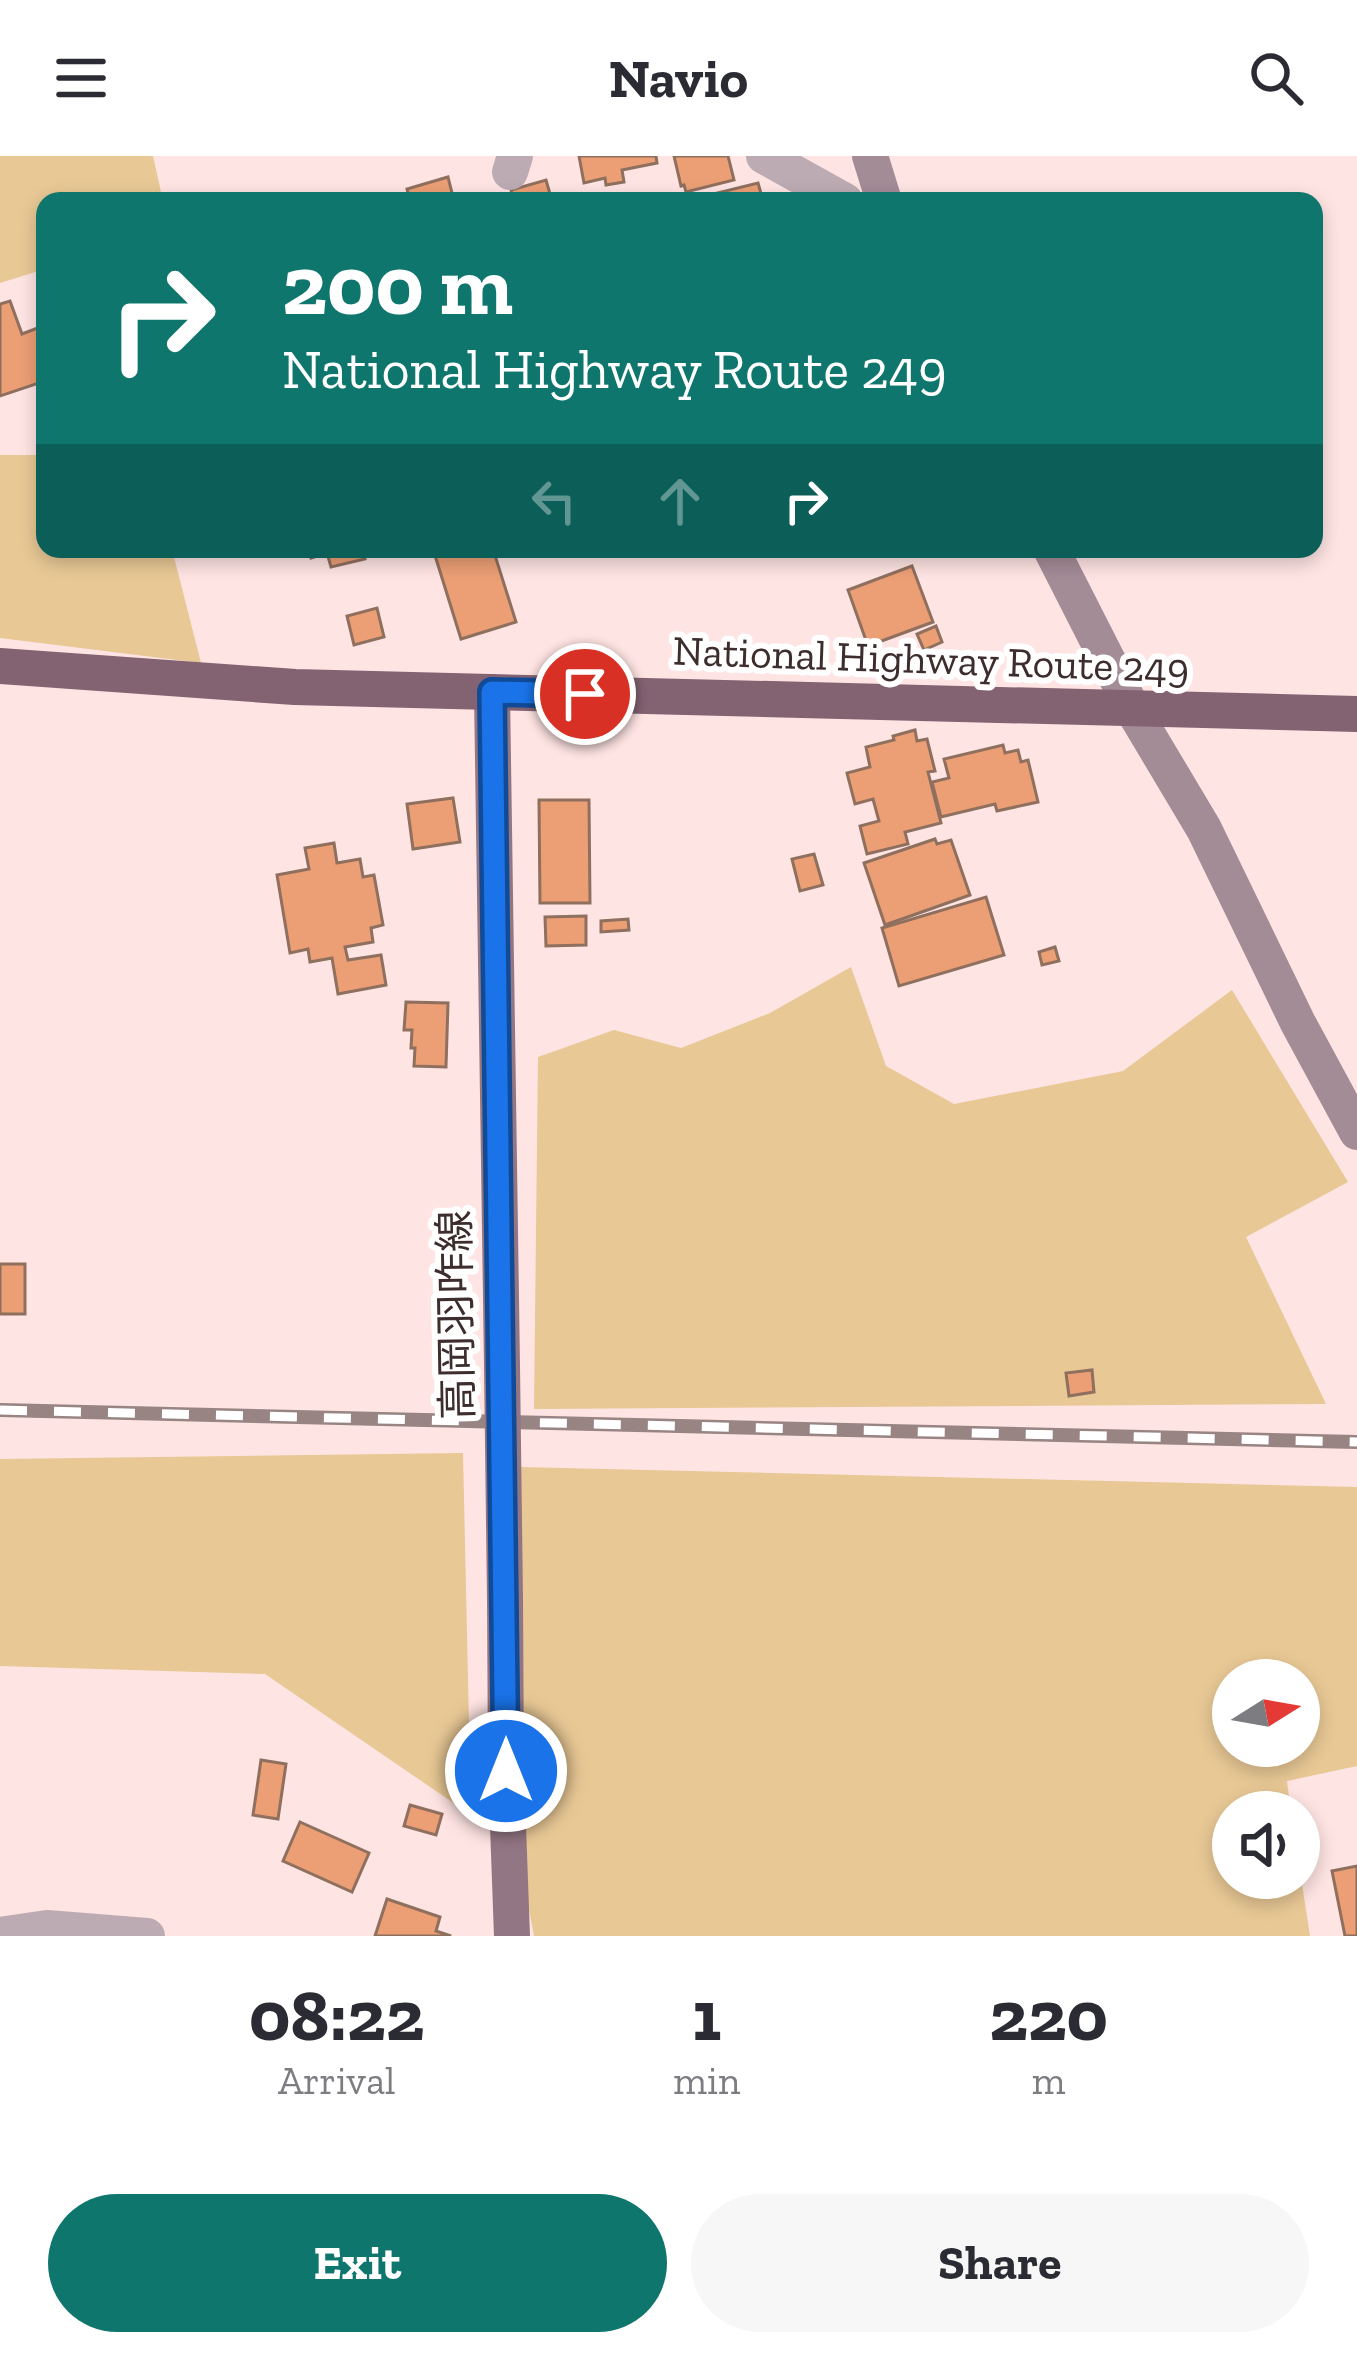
<!DOCTYPE html>
<meta charset="utf-8">
<style>
:root{--surface:#fff;--page:#f7f7f7;--text:#2b2b33;--muted:#7c7c81;--accent:#0f766e}
body{margin:0;font-family:"Zilla Slab","Noto Sans JP",serif;background:var(--page);color:var(--text);height:100vh;display:flex;flex-direction:column;font-size:45px;white-space:nowrap}
*{box-sizing:border-box;margin:0}
p{font-size:39px;color:var(--muted)}
.icon{flex:none;width:66px;height:66px;fill:none;stroke:currentColor;stroke-width:2;stroke-linecap:round;stroke-linejoin:round}
.map{position:relative;height:1780px;overflow:hidden}
.sheet{display:flex;flex-direction:column;background:var(--surface);flex:1}
.sheet>*{flex:none}
.hud{position:absolute;left:36px;top:36px;width:1287px;height:366px;border-radius:24px;box-shadow:0 6px 18px #0003;background:#0f766e;color:#fff;overflow:hidden}
.needle{width:78px;rotate:79deg}
.controls{position:absolute;left:1212px;top:1503px;display:grid;gap:24px}
.controls a{display:grid;place-items:center;width:108px;height:108px;border-radius:50%;background:var(--surface);box-shadow:0 6px 18px #0003;font-size:60px}
.pin{position:absolute;display:grid;place-items:center;width:102px;height:102px;color:#fff;margin:-51px;border:6px solid #fff;border-radius:50%;box-shadow:0 3px 12px #0007}
.me{position:absolute;width:132px;margin:-66px;rotate:0deg;stroke-linejoin:round;filter:drop-shadow(0 0 9px #0008)}
.turn{display:flex;align-items:center;gap:42px;height:252px;padding:0 48px;font-size:54px}
.turn .icon{width:156px;height:156px;stroke-width:2.5}
.turn b{display:block;font-size:84px;line-height:102px}
.lanes{display:flex;align-items:center;height:114px;padding:0 48px;background:#0003;justify-content:center;gap:60px;direction:ltr}
.lanes .off{opacity:.35}
.eta{display:flex;justify-content:space-evenly;align-items:center;height:204px;text-align:center}
.eta b{font-size:72px;font-weight:700;line-height:84px}
.primary-button{display:flex;gap:24px;margin-top:auto;padding:24px 48px}
.primary-button a{flex:1;height:138px;border-radius:72px;background:var(--accent);color:#fff;font-size:48px;font-weight:700;line-height:138px;text-align:center}
.primary-button a+a{background:var(--page);color:var(--text)}
header{display:flex;justify-content:space-between;align-items:center;height:156px;padding:0 48px;background:var(--surface);font-size:54px;font-weight:700}
.map>svg:first-child{display:block}
.green{fill:#e8c895;fill-rule:evenodd}
.building{fill:#ec9f75;stroke:#8f6f5e;stroke-width:3}
.lines{fill:none;stroke-linecap:round;stroke-linejoin:round}
.street{stroke:#bcabb2;stroke-width:36}
.secondary{stroke:#a48c97;stroke-width:36}
.primary{stroke:#937683;stroke-width:36}
.highway{stroke:#836272;stroke-width:36}
.rail-casing{stroke:#988483;stroke-width:14}
.rail{stroke:#fff;stroke-width:9;stroke-dasharray:27;stroke-linecap:butt}
.primary-bridge{stroke:#937683;stroke-width:36}
.route-casing{stroke:#114b97;stroke-width:30}
.route{stroke:#1a73e8;stroke-width:21}
.labels{text-anchor:middle;dominant-baseline:central;stroke-width:12;stroke-linejoin:round;paint-order:stroke}
.street-label{font-size:42px;fill:#3d2d2d;stroke:#fff}
</style>
<header><svg class="icon" aria-label="menu" viewBox="0 0 24 24"><path d="M4 6h16M4 12h16M4 18h16"/></svg>Navio<svg class="icon" aria-label="search" viewBox="0 0 24 24"><circle cx="10" cy="10" r="6"/><path d="M15 15l6 6"/></svg></header>
<div class="map">
<svg width="1357" height="1780" viewBox="0 0 1357 1780">
<rect width="100%" height="100%" fill="#fee4e3"/>
<g class="green">
<path d="M0 0H153L163 45H45V113L0 127Z"/>
<path d="M0 299H45V393H172L201 507 0 482Z"/>
<path d="M851 811 886 910 954 948 1123 915 1232 834 1348 1026 1246 1081 1326 1248 534 1253 538 901 614 874 681 892 770 857Z"/>
<path d="M463 1297 471 1659 265 1518 0 1510V1303Z"/>
<path d="M521 1311 1357 1331V1610L1287 1625 1291 1656H1233V1722H1299V1708L1310 1780H534L528 1748 521 1603ZM1233 1524H1299V1590H1233Z"/>
</g>
<g class="building">
<path d="M579 0H656L657 7 622 14 624 26 606 29 605 22 584 27Z"/>
<path d="M674 0H728L734 24 686 36 684 29 681 30Z"/>
<path d="M448 21 454 45H410L407 33Z"/>
<path d="M546 24 552 45H500L513 41 511 34Z"/>
<path d="M758 27 762 41 771 39 773 45H715L713 38Z"/>
<path d="M10 145 22 178 43 170 45 225 0 240V148Z"/>
<path d="M309 393H362L365 403 331 411 327 397 311 402Z"/>
<path d="M433 393H493L516 466 461 483Z"/>
<path d="M912 410 933 466 868 490 848 434Z"/>
<path d="M377 452 384 481 354 489 347 460Z"/>
<path d="M936 470 942 486 924 494 917 478Z"/>
<path d="M915 574 917 585 927 583 935 615 928 616 941 667 905 676 908 688 867 698 860 670 879 665 873 643 855 648 847 617 870 611 866 591 894 584 893 580Z"/>
<path d="M1003 589 1005 597 1018 594 1021 606 1028 604 1038 646 997 655 995 648 941 661 932 626 949 622 944 603Z"/>
<path d="M453 642 460 686 413 693 407 648Z"/>
<path d="M539 644H589L590 747H540Z"/>
<path d="M935 683 937 688 951 684 970 739 885 769 864 707Z"/>
<path d="M334 687 337 707 360 703 363 721 374 719 383 769 371 772 373 786 345 791 348 804 381 799 386 829 338 838 332 802 310 806 308 793 290 797 277 719 309 713 305 692Z"/>
<path d="M814 698 823 729 800 735 792 703Z"/>
<path d="M986 741 1004 799 899 830 882 772Z"/>
<path d="M586 760V789L546 790 545 761Z"/>
<path d="M628 763 629 774 601 776V765Z"/>
<path d="M1055 791 1059 805 1042 809 1039 796Z"/>
<path d="M406 846 448 847 446 911 414 910 415 892H411L412 874H404Z"/>
<rect x="0" y="1108" width="25" height="50"/>
<path d="M1092 1214 1094 1236 1069 1240 1066 1217Z"/>
<path d="M261 1604 286 1608 278 1663 253 1659Z"/>
<path d="M410 1649 442 1658 436 1679 404 1670Z"/>
<path d="M300 1666 369 1697 352 1736 283 1705Z"/>
<path d="M1357 1710V1780H1345L1332 1715Z"/>
<path d="M387 1743 440 1761 436 1775 451 1780H375Z"/>
</g>
<g class="lines">
<g class="street">
<path d="M764 0 845 45"/>
<path d="M510 16 515 0"/>
<path d="M0 1779 47 1772 147 1780"/>
</g>
<g class="secondary">
<path d="M870 0 884 45"/>
<path d="M1051 393 1133 554 1204 673 1298 867 1357 976"/>
</g>
<g class="primary">
<path d="M492 536 502 1210"/>
<path d="M505 1443 506 1615 512 1780"/>
</g>
<path class="highway" d="M0 510 295 531 1357 558"/>
<defs>
<path id="rail" d="M0 1254 1357 1286"/>
</defs>
<use href="#rail" class="rail-casing"/>
<use href="#rail" class="rail"/>
<path class="primary-bridge" d="M502 1210 505 1443"/>
</g>
<g class="lines">
<defs>
<path id="route" d="M506 1615 492 536 585 538"/>
</defs>
<use href="#route" class="route-casing"/>
<use href="#route" class="route"/>
</g>
<g class="labels">
<g class="street-label">
<text transform="translate(931 503) rotate(2)">National Highway Route 249</text>
<text transform="translate(456 1159) rotate(-91)">高岡羽咋線</text>
</g>
</g>
</svg>
<div class="controls">
<a><svg class="needle" viewBox="-14 -14 28 28"><path d="M0-13l5 13h-10z" fill="#e53935"/><path d="M0 13l5-13h-10z" fill="#7c7c81"/></svg></a>
<a><svg class="icon" aria-label="sound" viewBox="0 0 24 24"><path d="M4 9h4l5-4v14l-5-4H4zM17 9q2 3 0 6"/></svg></a>
</div>
<div class="pin" style="left:585px;top:538px;background:#d93025"><svg class="icon" aria-label="arrive" viewBox="0 0 24 24"><path d="M6 21V4h12l-3 4 3 4H6"/></svg></div>
<svg class="me" style="left:506px;top:1615px" viewBox="-20 -20 40 40"><circle r="17" fill="#1a73e8" stroke="#fff" stroke-width="3"/><path d="M0-11L8 9 0 5-8 9z" fill="#fff"/></svg>
<div class="hud">
<div class="turn"><svg class="icon" aria-label="right" viewBox="0 0 24 24"><path d="M7 20v-9h11M14 6l5 5-5 5"/></svg><div><b>200 m</b>National Highway Route 249</div></div>
<div class="lanes"><svg class="icon off" aria-label="left" viewBox="0 0 24 24"><path d="M17 20v-9H6M10 6l-5 5 5 5"/></svg><svg class="icon off" aria-label="ahead" viewBox="0 0 24 24"><path d="M12 20V5M6 11l6-6 6 6"/></svg><svg class="icon" aria-label="right" viewBox="0 0 24 24"><path d="M7 20v-9h11M14 6l5 5-5 5"/></svg></div>
</div>
</div>
<section class="sheet">
<div class="eta">
<div><b>08:22</b><p>Arrival</p></div>
<div><b>1</b><p>min</p></div>
<div><b>220</b><p>m</p></div>
</div>
<div class="primary-button"><a>Exit</a><a>Share</a></div>
</section>
